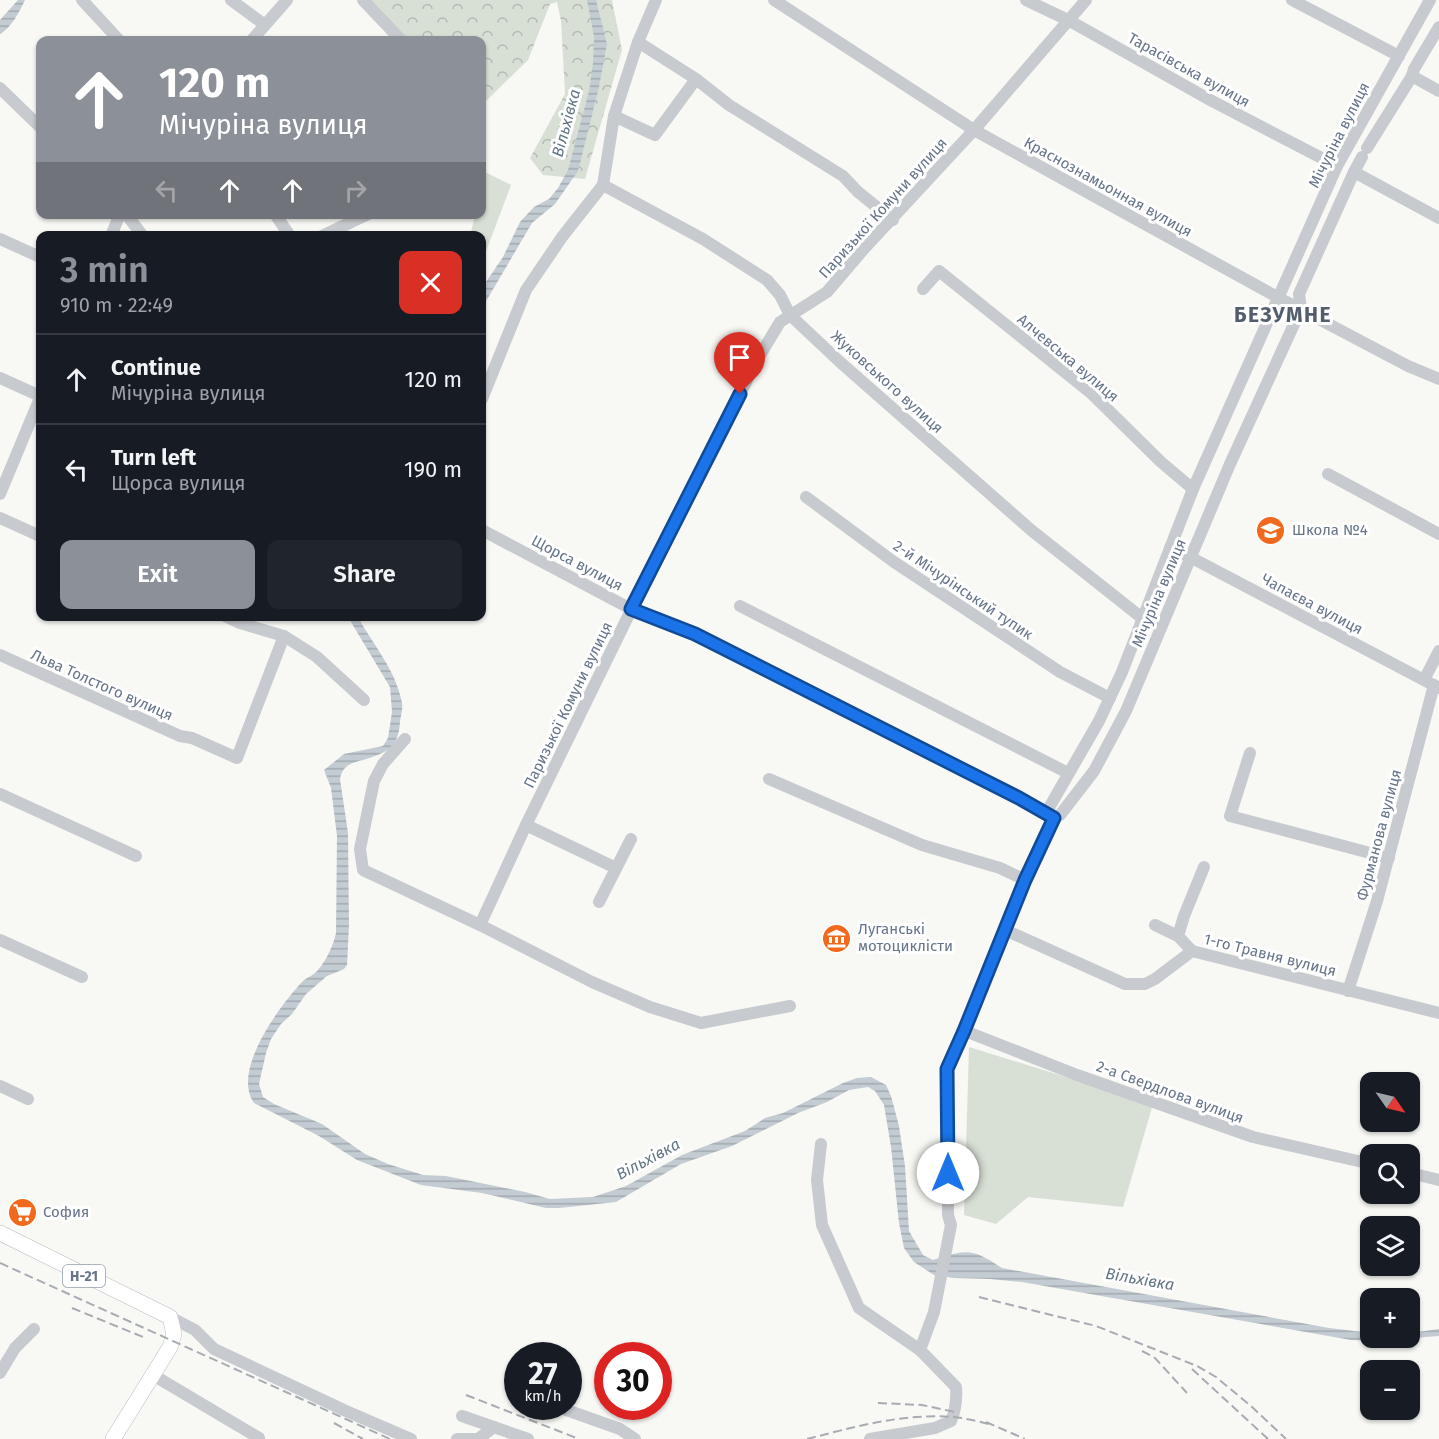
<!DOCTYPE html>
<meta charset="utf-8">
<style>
:root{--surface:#171b24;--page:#20242c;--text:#f1f3f6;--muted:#9ea1a6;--line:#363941;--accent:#8c9099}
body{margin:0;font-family:"Fira Sans",sans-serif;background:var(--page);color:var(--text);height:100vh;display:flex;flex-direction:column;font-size:22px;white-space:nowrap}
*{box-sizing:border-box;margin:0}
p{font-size:20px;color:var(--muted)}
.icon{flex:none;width:33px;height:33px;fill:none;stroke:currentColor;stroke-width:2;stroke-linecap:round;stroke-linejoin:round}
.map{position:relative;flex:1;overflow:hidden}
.side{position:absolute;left:36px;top:231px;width:450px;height:390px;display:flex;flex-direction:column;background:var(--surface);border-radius:12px;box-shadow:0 2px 4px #0004}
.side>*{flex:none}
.hud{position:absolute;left:36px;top:36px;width:450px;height:183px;border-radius:12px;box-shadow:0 2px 4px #0004;background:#8c9099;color:#fff;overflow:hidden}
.needle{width:39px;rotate:124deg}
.tools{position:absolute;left:1360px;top:1072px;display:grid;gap:12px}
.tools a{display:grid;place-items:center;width:60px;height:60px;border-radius:12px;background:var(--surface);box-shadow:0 2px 4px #0004;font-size:30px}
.speed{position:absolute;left:504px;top:1342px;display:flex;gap:12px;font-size:30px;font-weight:700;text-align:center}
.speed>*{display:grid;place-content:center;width:78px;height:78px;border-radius:50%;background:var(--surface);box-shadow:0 2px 4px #0004;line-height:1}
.speed small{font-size:15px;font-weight:400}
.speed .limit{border:9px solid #d22;background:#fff;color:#111}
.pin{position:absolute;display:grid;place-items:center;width:51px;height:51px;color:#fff;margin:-62px -26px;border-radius:50% 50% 50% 0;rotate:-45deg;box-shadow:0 0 6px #0007}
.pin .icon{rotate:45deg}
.me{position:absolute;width:66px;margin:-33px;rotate:0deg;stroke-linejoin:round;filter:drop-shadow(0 0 4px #0008)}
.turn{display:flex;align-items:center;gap:21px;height:126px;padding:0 24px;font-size:27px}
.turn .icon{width:78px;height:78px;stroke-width:2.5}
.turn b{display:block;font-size:42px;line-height:51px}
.lanes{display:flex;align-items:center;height:57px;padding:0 24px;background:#0003;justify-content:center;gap:30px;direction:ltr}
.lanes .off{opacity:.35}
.round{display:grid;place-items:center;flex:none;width:63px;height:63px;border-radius:12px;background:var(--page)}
.head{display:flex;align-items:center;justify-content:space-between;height:102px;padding:0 24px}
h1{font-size:36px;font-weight:600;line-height:45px;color:var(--accent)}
.action{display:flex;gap:12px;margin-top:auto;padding:12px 24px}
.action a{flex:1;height:69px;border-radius:12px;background:var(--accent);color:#fff;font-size:24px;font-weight:600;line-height:69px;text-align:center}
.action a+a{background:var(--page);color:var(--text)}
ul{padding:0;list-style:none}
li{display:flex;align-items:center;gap:18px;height:90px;padding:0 24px;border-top:2px solid var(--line)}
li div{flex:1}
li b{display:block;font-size:22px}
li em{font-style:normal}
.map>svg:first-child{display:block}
.forest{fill:url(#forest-crowns)}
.park{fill:#d8e0d5}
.water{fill:url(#water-rules)}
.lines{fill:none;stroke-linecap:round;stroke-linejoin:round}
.major-casing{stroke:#babdc2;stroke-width:16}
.minor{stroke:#c7cace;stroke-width:12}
.major{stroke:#fff;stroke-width:15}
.rail{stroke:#a7acb3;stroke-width:2;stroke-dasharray:9 4.5;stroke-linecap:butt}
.route-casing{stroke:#114b97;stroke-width:15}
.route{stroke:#1a73e8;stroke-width:10}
.labels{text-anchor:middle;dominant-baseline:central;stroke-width:6;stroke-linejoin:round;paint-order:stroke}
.shield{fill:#fff;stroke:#939eac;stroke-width:1.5}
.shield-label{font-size:14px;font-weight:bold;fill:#657488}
.street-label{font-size:15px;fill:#657488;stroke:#fff}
.poi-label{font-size:15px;fill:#657488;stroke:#fff;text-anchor:start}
.water-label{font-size:16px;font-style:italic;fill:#607683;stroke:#fff}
.district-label{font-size:21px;font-weight:bold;letter-spacing:1.5px;fill:#535e6d;stroke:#fff}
</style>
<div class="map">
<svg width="1439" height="1439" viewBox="0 0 1439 1439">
<defs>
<pattern id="forest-crowns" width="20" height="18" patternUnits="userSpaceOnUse" patternTransform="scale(1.5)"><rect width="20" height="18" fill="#d8e0d5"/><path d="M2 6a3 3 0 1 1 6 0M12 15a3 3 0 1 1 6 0" fill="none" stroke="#b3bab3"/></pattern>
<pattern id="water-rules" width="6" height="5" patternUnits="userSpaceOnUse" patternTransform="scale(1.5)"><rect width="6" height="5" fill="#c3ccd2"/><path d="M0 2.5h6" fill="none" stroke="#a2aab0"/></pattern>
</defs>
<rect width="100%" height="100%" fill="#f8f8f5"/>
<path class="forest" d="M369 0H612L622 50 585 179 543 175 530 158 565 94 561 21 557 2 550 4 528 60 482 105V40H407Z"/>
<g class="park">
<path d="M485 172 511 185 482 262V236L464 235 471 232 474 219 466 215 482 214V179Z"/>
<path d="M969 1047 1153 1104 1123 1207 1028 1197 996 1224 964 1215Z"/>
</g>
<g class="water">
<path d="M18 0H25C20 11 11 28 0 34V20Z"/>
<path d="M587 0H596L607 44 599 87 578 171 555 204 532 223 482 308V288L503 257 520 222 534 207 549 199 558 188 568 170 589 91 593 63 594 37Z"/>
<path d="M348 617H358C373 645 396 670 402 703 403 709 401 715 400 721 399 748 386 753 363 760 351 763 342 766 340 779L348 833 349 925 347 965 344 969 327 976 306 994 292 1014 281 1024 271 1039 266 1053 259 1084 263 1097 274 1104 322 1124 365 1154 388 1164 423 1175 446 1176 525 1192 550 1199 593 1197 626 1186 682 1155 745 1131 765 1118 783 1113 843 1083 857 1078 871 1077 886 1085 891 1096 899 1126 905 1166 909 1231 923 1255 933 1260C967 1249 972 1248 1002 1268L1329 1328 1371 1333V1338H1410V1333L1439 1329V1336L1376 1341 1351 1340 1022 1282 990 1279 954 1278 934 1275 914 1262 904 1248 899 1223 891 1147 884 1105 875 1091 868 1087 849 1090 827 1102 798 1113 732 1146 681 1164 616 1202 559 1208H546L482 1193 421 1185 357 1160 319 1136 254 1103C231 1071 280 1005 303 981 308 977 314 975 318 970 327 959 333 946 336 933L337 836 331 788 324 770 344 754 383 746 388 738 392 712 390 687Z"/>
</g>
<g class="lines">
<defs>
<path id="major" d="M0 1233 170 1317 174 1334 170 1347 113 1439"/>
</defs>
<use href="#major" class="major-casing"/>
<g class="minor">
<path d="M82 0 119 40"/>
<path d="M231 0 265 25"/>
<path d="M363 0 401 40"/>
<path d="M774 0 974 130 1279 298 1408 366 1439 379"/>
<path d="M1026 0 1070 21 1212 101 1337 166"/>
<path d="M1292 0 1399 56"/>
<path d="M252 40 287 0"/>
<path d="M638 42 696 79 729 105 843 176 858 192 893 220"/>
<path d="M1412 76 1439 91"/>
<path d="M0 88 40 127"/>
<path d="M614 116 655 135 696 79"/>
<path d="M1367 148 1412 76 1414 69 1439 27"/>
<path d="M1354 172 1439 218"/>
<path d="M603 185 703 239 767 280 780 295 790 315 840 362 1031 530 1142 618"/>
<path d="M126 214 143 236"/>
<path d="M275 214 290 236"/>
<path d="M111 236 120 214"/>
<path d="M322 236 368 214"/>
<path d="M0 239 40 257"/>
<path d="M923 289 939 271 1091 393 1161 462 1193 489"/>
<path d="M0 378 40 396"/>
<path d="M482 399 526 290 562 237 603 185 614 116 638 42 656 0"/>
<path d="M1328 474 1439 534"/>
<path d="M0 494 40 398"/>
<path d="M806 497 894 562 1060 672 1110 698"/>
<path d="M0 518 40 536"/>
<path d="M482 530 631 609 695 634 1019 798 1053 817"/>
<path d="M1170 548 1190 557 1439 688"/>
<path d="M740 606 1068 773"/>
<path d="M284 636 317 657 364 700"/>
<path d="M0 655 180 736 192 738 237 758 284 636 240 623 225 616"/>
<path d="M1424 680 1439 651"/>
<path d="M405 739 383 764 374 781 360 849 363 870 480 925 592 982 650 1007 701 1023 790 1006"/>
<path d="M1250 753 1230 816 1389 858"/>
<path d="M769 779 922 845 1000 868 1025 880"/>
<path d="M0 794 136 856"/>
<path d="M1046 813 1099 721 1122 672 1193 489 1337 166 1430 0"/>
<path d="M526 825 616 868"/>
<path d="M599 902 631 839"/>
<path d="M480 925 526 825 681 508 759 357 780 322 827 292 862 251 974 130 1086 0"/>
<path d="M1155 925 1178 936 1192 951"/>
<path d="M1005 930 1125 984H1145L1155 979 1192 951 1439 1013"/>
<path d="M1178 936 1184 916 1204 867"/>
<path d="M0 940 82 977"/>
<path d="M1348 991 1377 901 1434 685"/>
<path d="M965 1031 1077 1075 1253 1137 1371 1164"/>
<path d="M0 1086 28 1099"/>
<path d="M821 1144 817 1180 822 1225 859 1308 920 1350"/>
<path d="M1410 1173 1439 1180"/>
<path d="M170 1317 195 1330 214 1349 346 1411 411 1439"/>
<path d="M0 1373 15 1348 34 1329"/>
<path d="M153 1375 259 1438"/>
<path d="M558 1407 620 1429 635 1439"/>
<path d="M462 1416 528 1439"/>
<path d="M457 1439H478L494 1427"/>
<path d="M870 1439 935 1428 951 1421C956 1409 957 1400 956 1387L920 1350 934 1312 951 1225 948 1215 947 1069 965 1031 1025 880 1054 818 1060 815 1094 771 1126 711 1230 464 1301 309 1299 294 1354 172 1362 157"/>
</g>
<use href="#major" class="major"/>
<g class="rail">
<path d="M0 1263 390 1439"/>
<path d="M979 1297 1096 1326 1197 1366 1216 1377 1251 1406 1286 1439"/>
<path d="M72 1308 143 1337"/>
<path d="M1142 1351 1154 1357 1187 1393"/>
<path d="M1192 1369 1268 1439"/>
<path d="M466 1395 579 1439"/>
<path d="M878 1403 922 1405 955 1412"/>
<path d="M986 1422 1025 1439"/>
<path d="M334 1423 363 1439"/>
<path d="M807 1439C854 1427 903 1413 953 1417 966 1418 980 1422 993 1425"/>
</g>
</g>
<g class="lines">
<defs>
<path id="route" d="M740 394 631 609 695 634 1019 798 1054 818 1025 880 964 1031 947 1069 948 1173"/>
</defs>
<use href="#route" class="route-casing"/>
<use href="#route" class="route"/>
</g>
<defs>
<symbol id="school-disc" viewBox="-11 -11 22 22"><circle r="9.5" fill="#f0691d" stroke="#fff"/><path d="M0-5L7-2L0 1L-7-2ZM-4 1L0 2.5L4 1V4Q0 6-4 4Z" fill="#fff"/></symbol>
<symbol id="museum-disc" viewBox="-11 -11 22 22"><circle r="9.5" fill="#f0691d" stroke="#fff"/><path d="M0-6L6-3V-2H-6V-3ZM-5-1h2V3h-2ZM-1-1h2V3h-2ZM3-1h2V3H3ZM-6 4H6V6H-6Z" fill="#fff"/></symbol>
<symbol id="supermarket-disc" viewBox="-11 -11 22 22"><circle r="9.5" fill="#f0691d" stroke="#fff"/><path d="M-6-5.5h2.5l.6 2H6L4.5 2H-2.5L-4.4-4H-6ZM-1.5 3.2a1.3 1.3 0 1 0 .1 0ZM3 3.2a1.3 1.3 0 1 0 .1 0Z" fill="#fff"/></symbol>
</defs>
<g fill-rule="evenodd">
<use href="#school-disc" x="1254" y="514" width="33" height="33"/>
<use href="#museum-disc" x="820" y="922" width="33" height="33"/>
<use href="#supermarket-disc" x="6" y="1196" width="33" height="33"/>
</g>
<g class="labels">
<rect class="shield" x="63" y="1265" width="42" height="22" rx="4.5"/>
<g class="shield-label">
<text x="84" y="1276">Н-21</text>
</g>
<g class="street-label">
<text transform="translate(1189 70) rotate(29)">Тарасівська вулиця</text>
<text transform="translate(1339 135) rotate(-63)">Мічуріна вулиця</text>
<text transform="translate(1108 187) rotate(29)">Краснознамьонная вулиця</text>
<text transform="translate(883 208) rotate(-48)">Паризької Комуни вулиця</text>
<text transform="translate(1068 358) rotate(40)">Алчевська вулиця</text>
<text transform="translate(887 382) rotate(42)">Жуковського вулиця</text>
<text transform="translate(577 563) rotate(28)">Щорса вулиця</text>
<text transform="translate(963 590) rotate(34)">2-й Мічурінський тупик</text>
<text transform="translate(1159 593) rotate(-67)">Мічуріна вулиця</text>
<text transform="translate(1312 604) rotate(28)">Чапаєва вулиця</text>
<text transform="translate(102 685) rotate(24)">Льва Толстого вулиця</text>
<text transform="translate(568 705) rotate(-64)">Паризької Комуни вулиця</text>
<text transform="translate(1379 835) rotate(-75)">Фурманова вулиця</text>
<text transform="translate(1270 955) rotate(14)">1-го Травня вулиця</text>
<text transform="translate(1170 1092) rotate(20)">2-а Свердлова вулиця</text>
</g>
<g class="poi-label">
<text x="1292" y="530">Школа №4</text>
<text x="858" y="929">Луганські<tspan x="858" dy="17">мотоциклісти</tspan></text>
<text x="43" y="1212">София</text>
</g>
<g class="water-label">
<text transform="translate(566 123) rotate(-75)">Вільхівка</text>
<text transform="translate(648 1159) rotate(-28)">Вільхівка</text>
<text transform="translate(1140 1279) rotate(10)">Вільхівка</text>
</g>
<g class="district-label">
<text x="1283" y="315">БЕЗУМНЕ</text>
</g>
</g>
</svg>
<div class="tools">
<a><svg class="needle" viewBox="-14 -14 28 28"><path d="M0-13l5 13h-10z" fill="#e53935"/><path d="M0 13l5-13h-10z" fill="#9ea1a6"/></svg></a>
<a><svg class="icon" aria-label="search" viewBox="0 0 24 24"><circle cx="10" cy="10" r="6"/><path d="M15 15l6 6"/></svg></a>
<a><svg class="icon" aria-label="layers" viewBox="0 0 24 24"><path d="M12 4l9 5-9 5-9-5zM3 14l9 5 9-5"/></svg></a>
<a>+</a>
<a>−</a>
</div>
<div class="speed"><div>27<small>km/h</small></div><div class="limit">30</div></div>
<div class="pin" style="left:740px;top:394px;background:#d93025"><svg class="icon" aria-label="arrive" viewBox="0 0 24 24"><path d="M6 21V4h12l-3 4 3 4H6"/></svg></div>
<svg class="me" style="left:948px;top:1173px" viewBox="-20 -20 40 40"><circle r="19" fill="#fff"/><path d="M0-13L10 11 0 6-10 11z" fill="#1a73e8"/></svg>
<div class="hud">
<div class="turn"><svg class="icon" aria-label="ahead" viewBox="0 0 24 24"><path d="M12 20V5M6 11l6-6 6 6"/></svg><div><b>120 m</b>Мічуріна вулиця</div></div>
<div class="lanes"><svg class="icon off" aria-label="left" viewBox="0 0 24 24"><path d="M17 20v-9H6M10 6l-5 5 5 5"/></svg><svg class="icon" aria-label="ahead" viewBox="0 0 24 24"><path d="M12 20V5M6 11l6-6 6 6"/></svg><svg class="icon" aria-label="ahead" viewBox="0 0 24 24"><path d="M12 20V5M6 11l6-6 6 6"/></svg><svg class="icon off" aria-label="right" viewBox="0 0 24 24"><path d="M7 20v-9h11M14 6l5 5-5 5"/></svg></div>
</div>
<section class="side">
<div class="head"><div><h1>3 min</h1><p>910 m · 22:49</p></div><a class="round" style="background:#d93025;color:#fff"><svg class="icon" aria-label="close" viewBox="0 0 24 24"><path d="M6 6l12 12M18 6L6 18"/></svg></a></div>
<ul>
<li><svg class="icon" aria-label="ahead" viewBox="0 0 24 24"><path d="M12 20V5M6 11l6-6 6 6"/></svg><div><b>Continue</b><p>Мічуріна вулиця</p></div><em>120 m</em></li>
<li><svg class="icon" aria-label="left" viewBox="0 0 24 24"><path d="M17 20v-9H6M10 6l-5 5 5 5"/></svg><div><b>Turn left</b><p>Щорса вулиця</p></div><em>190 m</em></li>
</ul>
<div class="action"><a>Exit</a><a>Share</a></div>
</section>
</div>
